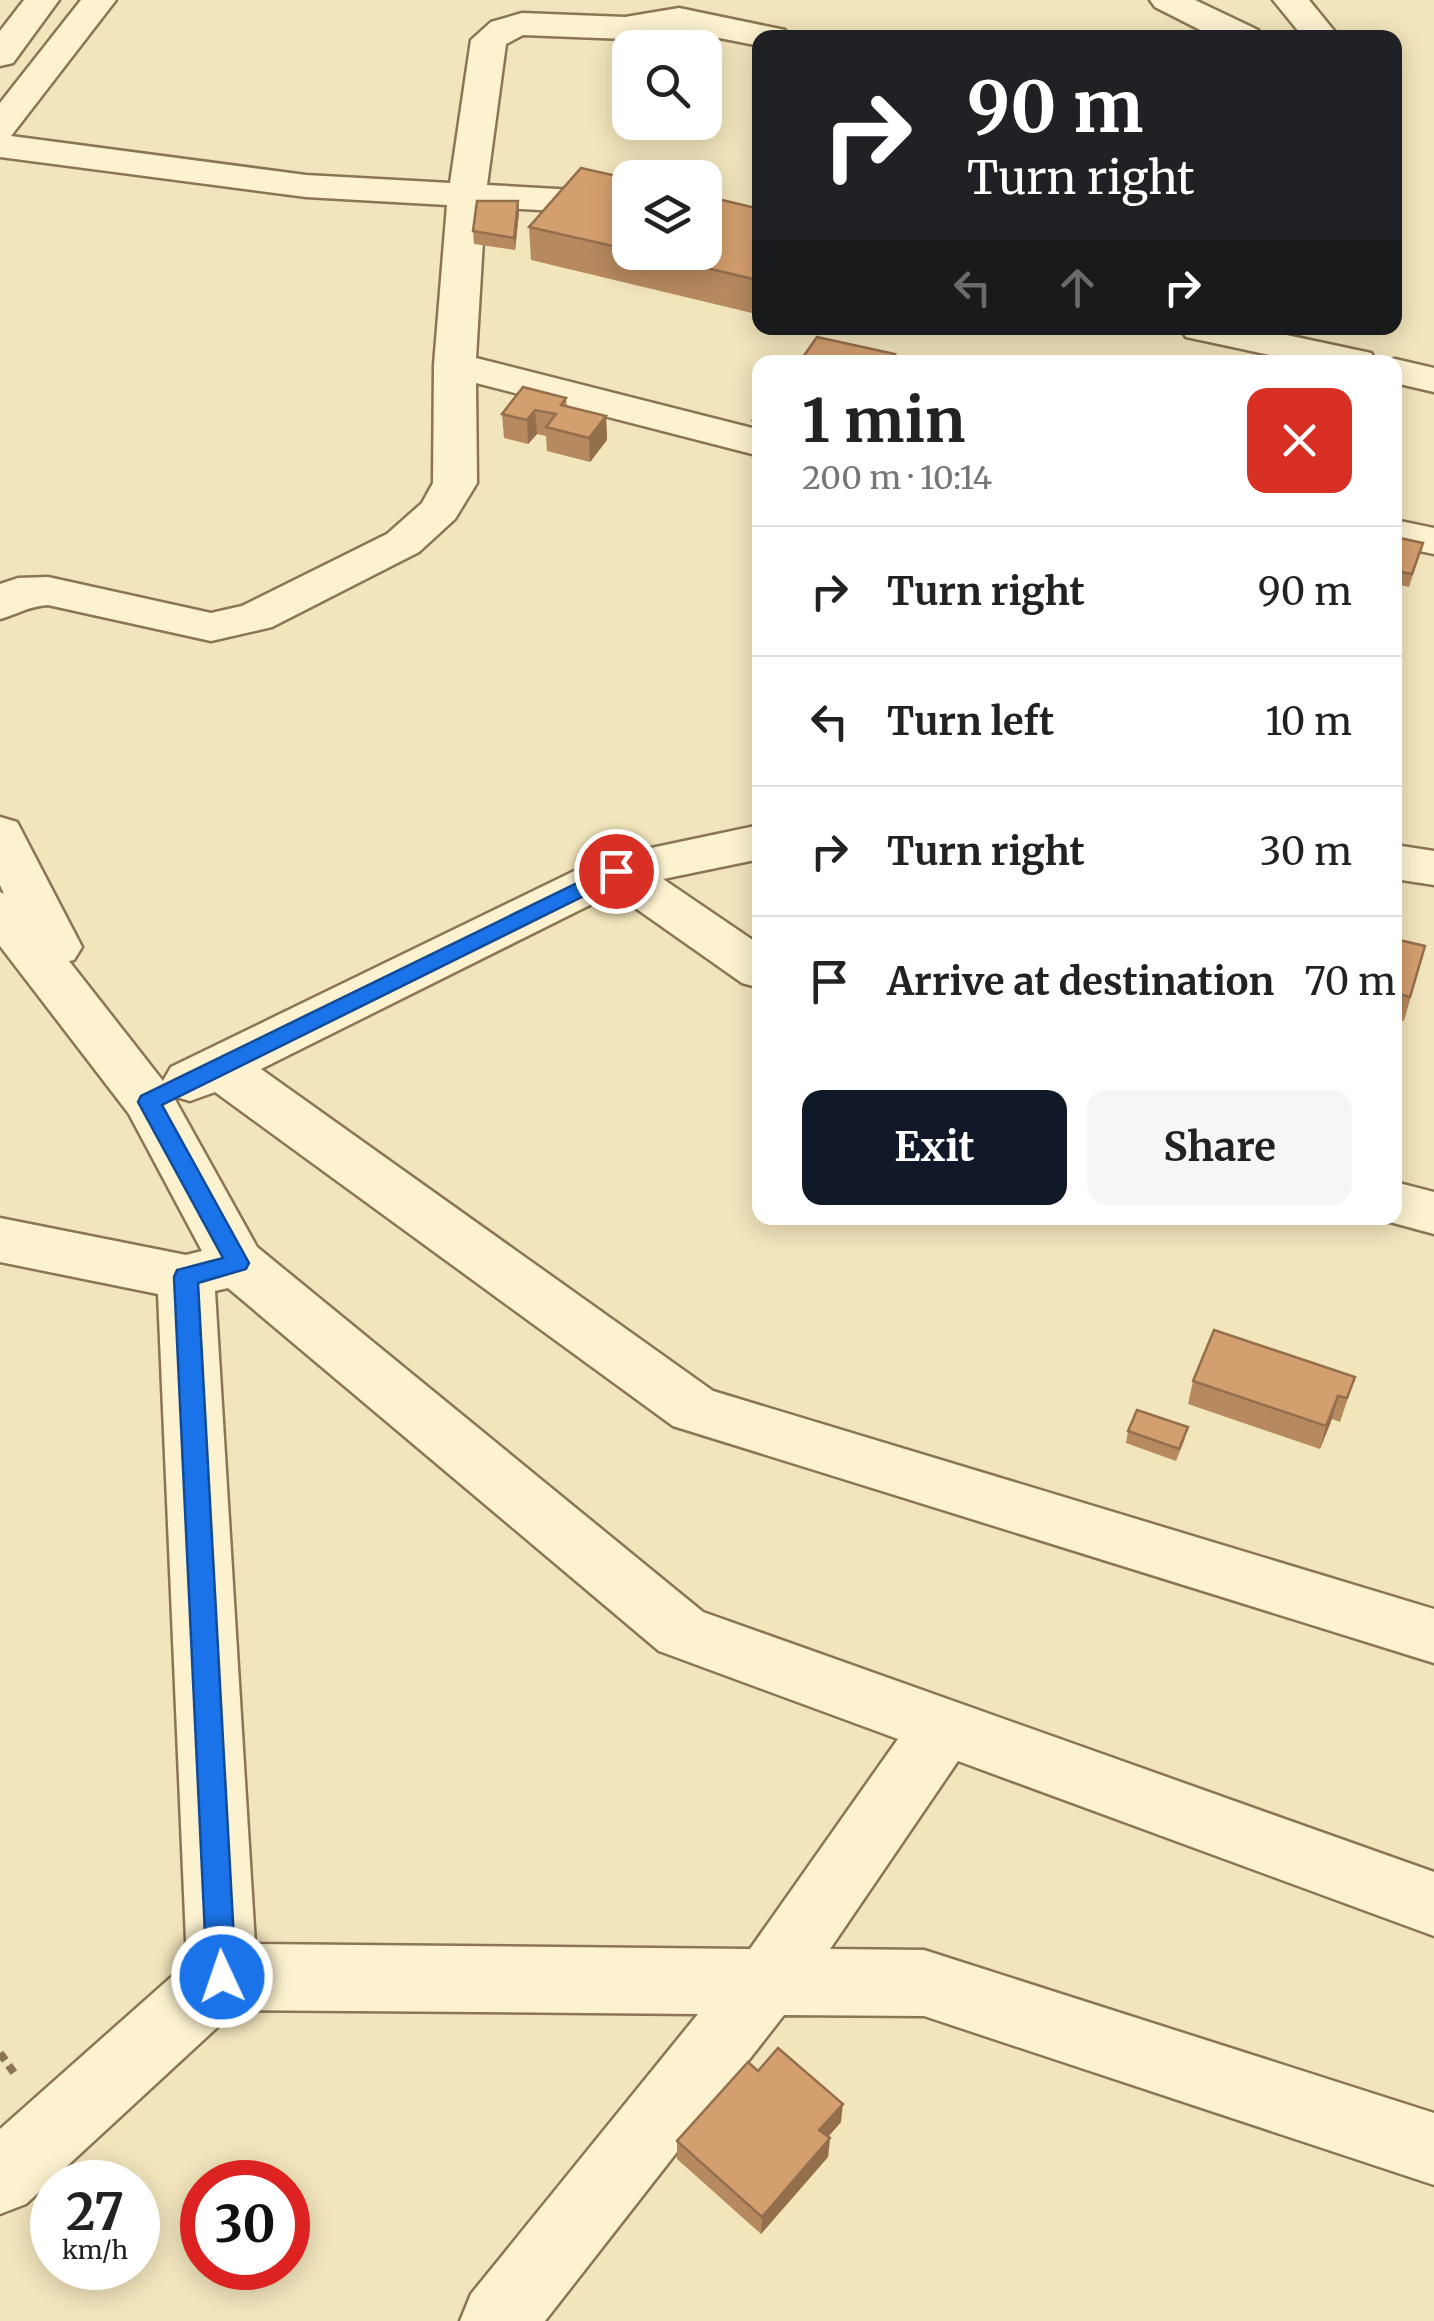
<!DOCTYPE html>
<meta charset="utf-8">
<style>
:root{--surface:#fff;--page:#f6f6f6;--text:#222;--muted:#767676;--line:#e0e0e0;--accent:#111827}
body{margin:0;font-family:Merriweather,serif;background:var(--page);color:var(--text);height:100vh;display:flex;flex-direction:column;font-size:38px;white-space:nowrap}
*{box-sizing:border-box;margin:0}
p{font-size:32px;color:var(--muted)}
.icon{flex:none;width:55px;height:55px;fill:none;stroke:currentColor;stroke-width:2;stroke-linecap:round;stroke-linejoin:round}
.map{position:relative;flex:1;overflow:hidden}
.details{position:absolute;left:752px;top:355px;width:650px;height:870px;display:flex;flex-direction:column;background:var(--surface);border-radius:20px;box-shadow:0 5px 25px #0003}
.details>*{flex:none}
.banner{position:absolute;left:752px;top:30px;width:650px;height:305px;border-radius:20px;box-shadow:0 5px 25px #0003;background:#202124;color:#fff;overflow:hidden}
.buttons{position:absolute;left:612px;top:30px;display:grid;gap:20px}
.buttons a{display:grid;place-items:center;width:110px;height:110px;border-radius:20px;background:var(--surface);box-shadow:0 5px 25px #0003;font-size:50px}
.speed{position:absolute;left:30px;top:2160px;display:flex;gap:20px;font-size:50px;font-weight:700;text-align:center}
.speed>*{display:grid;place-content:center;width:130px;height:130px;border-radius:50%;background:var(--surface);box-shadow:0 5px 25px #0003;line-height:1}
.speed small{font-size:25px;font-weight:400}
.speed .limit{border:15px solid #d22;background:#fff;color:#111}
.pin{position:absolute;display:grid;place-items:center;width:85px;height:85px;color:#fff;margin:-42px;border:5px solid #fff;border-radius:50%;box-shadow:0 2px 10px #0007}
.me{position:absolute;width:110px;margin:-55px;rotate:357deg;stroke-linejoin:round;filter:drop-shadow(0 0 8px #0008)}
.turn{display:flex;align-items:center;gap:35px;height:210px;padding:0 50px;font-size:45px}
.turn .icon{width:130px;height:130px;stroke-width:2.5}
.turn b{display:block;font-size:70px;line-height:85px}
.lanes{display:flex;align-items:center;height:95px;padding:0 50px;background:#0003;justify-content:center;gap:50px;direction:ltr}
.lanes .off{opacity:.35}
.round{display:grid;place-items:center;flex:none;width:105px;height:105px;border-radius:20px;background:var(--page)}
.headline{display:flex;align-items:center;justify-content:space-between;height:170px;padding:0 50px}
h1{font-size:60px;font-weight:700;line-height:75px}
.action{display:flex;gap:20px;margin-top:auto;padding:20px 50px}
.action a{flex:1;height:115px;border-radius:20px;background:var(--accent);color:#fff;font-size:40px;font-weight:700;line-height:115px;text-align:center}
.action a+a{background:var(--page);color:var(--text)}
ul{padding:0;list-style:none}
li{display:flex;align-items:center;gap:30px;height:130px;padding:0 50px;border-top:2px solid var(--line)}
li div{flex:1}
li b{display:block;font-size:38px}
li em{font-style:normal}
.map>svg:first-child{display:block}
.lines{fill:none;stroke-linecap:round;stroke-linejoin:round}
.minor-casing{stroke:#8b7554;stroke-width:5}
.path{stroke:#8b7554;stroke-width:8;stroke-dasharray:9 6;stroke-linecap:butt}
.minor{fill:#fcf2d0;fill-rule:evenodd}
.wall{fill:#b6895f}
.shaded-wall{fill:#946f4d}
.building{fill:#d49f6e;stroke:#946f4d;stroke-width:2.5}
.route{fill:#1a73e8;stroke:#114b97;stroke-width:2.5}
</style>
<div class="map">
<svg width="1434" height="2321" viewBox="0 0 1434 2321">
<rect width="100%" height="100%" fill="#f2e5bc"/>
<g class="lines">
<defs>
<g id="minor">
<path d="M24 0H59L13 63 0 66V31Z"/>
<path d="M81 0H116L11 136 306 175 450 183 471 40 491 22 522 13 625 17 679 8 785 30 789 38H760V46L679 30 625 39 523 35 506 44 487 185 630 193V215L485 207 476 358 760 430V456L476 383 477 483 455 519 419 552 272 627 211 641 48 605C29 606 18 614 0 619V584L18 578 48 577 211 613 242 606 387 534 422 503 433 483 434 365 447 205 306 197 0 157V103Z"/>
<path d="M1150 0H1195L1258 30 1262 38H1216L1155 7Z"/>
<path d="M1273 0H1309L1340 38H1304Z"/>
<path d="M1180 328H1254L1371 353 1377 362H1302L1186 337Z"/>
<path d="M1395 359 1434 368V392L1395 383V362H1380Z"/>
<path d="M1395 520 1434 528V554L1395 546Z"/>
<path d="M0 817 17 822 82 947 74 960 69 961 163 1081 171 1067 599 859 760 825V859L663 879 760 945V988L742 983 614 893 261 1069 713 1391 1434 1609V1663L673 1426 215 1092 190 1101 173 1096 257 1247 703 1612 1434 1872V1936L958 1761 830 1949 924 1950 1434 2113V2185L924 2016 784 2015 545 2321H460L471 2294 698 2014 236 2010 26 2204 0 2214V2129L187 1963 158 1294 0 1262V1218L186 1255 202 1251 129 1114 0 946V892L4 894 0 885ZM228 1288 659 1651 898 1739 750 1949 255 1944 215 1291Z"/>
<path d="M1395 845 1434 851V885L1395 879Z"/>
<path d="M1395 1182 1434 1192V1234L1375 1218H1395Z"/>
</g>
</defs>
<use href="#minor" class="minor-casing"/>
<path class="path" d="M0 2053 17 2077"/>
<use href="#minor" class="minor"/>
</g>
<g class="wall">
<path d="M630 179V252H705L760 209V303L752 313 531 260 529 227Z"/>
<path d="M519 213 515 250 474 244 473 231Z"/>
<path d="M566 398 567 407 606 416 607 440 590 462 547 451 546 436 537 434 528 444 504 438 502 414Z"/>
<path d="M760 413V435L753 433V420Z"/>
<path d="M1395 537 1423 543 1409 587 1395 584Z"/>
<path d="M1395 939 1425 946 1404 1021 1395 1019Z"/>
<path d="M1355 1377 1340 1422 1332 1419 1320 1449 1188 1404 1193 1381Z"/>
<path d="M1128 1431 1185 1439 1176 1461 1126 1443Z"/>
<path d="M758 2071 841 2122 828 2137 830 2138 828 2157 761 2234 677 2159V2141Z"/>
</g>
<g class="shaded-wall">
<path d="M518 201 519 213 515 250 514 238Z"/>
<path d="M760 270V303L752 313 753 279Z"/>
<path d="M535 410 537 434 528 444 527 420Z"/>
<path d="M606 416 607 440 590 462 589 438Z"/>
<path d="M1338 1396 1332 1419 1320 1449 1326 1426Z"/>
<path d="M843 2104 841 2122 818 2148 819 2130Z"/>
<path d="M830 2138 828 2157 761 2234 762 2217Z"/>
</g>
<g class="building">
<path d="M581 168 630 179V250L529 227Z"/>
<path d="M705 196 760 209V270L753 279 640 252H705Z"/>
<path d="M477 201H518L514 238 473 231Z"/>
<path d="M817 337 895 354 890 362H811L801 360Z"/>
<path d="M523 387 566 398 561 405 606 416 589 438 546 427 556 414 535 410 527 420 502 414Z"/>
<path d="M760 413V422L753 420Z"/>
<path d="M1395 537 1423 543 1412 574 1395 571Z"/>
<path d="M1395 939 1425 946 1410 997 1395 993Z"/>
<path d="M1214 1330 1355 1377 1347 1398 1338 1396 1326 1426 1193 1381Z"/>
<path d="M1137 1410 1188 1427 1179 1449 1128 1431Z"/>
<path d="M778 2048 843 2104 819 2130 830 2138 762 2217 677 2141 748 2062 758 2071Z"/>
</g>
<path class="route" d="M616 864 624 866 627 871 624 876 162 1105 249 1263 246 1269 198 1283 236 1977 232 1987 222 1991 211 1987 207 1977 174 1277 177 1270 223 1258 138 1102 141 1096Z"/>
</svg>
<div class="buttons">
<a><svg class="icon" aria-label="search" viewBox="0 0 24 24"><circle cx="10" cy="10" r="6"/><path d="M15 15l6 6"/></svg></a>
<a><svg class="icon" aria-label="layers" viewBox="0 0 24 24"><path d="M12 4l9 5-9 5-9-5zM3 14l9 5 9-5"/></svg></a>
</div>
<div class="speed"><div>27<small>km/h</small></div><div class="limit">30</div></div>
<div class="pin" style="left:616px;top:871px;background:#d93025"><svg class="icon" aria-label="arrive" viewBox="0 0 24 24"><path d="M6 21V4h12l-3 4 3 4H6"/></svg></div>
<svg class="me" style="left:222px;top:1977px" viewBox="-20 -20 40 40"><circle r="17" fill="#1a73e8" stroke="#fff" stroke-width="3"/><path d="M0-11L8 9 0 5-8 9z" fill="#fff"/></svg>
<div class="banner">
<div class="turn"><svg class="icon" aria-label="right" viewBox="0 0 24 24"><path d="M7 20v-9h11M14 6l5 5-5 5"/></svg><div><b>90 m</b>Turn right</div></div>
<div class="lanes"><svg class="icon off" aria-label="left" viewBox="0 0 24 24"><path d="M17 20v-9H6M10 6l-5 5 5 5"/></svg><svg class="icon off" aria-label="ahead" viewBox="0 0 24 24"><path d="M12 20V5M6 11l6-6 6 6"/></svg><svg class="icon" aria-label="right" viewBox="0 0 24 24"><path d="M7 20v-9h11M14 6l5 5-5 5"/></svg></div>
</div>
<section class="details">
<div class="headline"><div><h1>1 min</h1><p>200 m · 10:14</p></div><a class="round" style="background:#d93025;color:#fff"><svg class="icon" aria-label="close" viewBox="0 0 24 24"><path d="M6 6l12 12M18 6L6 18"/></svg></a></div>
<ul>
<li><svg class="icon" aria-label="right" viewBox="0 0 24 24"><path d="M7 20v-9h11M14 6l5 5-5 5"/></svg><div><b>Turn right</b></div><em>90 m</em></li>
<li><svg class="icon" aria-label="left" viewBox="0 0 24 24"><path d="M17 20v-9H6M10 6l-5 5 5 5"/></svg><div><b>Turn left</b></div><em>10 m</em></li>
<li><svg class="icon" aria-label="right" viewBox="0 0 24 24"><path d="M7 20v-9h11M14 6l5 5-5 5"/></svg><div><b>Turn right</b></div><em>30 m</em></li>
<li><svg class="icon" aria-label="arrive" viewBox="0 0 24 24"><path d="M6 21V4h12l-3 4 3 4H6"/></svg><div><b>Arrive at destination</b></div><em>70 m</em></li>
</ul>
<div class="action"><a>Exit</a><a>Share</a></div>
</section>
</div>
